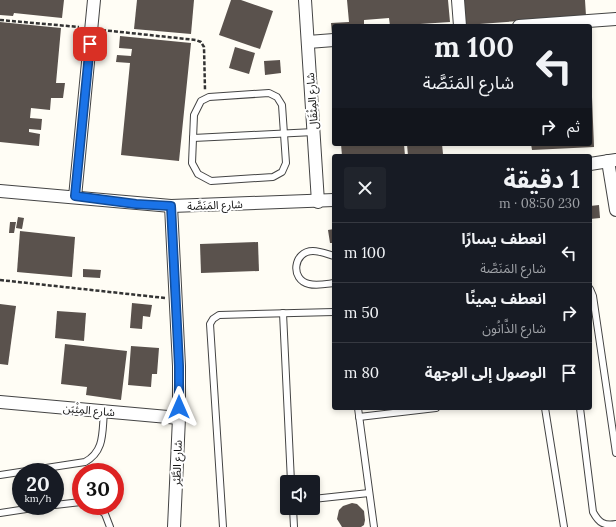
<!DOCTYPE html>
<html lang="ar">
<meta charset="utf-8">
<style>
:root{--surface:#171b24;--page:#20242c;--text:#f1f3f6;--muted:#9ea1a6;--line:#363941}
body{margin:0;font-family:Lora,"Noto Sans Arabic",serif;background:var(--page);color:var(--text);direction:rtl;height:100vh;display:flex;flex-direction:column;font-size:15px;white-space:nowrap}
*{box-sizing:border-box;margin:0}
p{font-size:13px;color:var(--muted)}
.icon{flex:none;width:22px;height:22px;fill:none;stroke:currentColor;stroke-width:2;stroke-linecap:round;stroke-linejoin:round}
.map{position:relative;flex:1;overflow:hidden;direction:ltr}
.details{position:absolute;left:332px;top:154px;width:260px;height:256px;display:flex;flex-direction:column;background:var(--surface);border-radius:4px;box-shadow:0 2px 6px #0003;direction:rtl}
.details>*{flex:none}
.banner{position:absolute;left:332px;top:24px;width:260px;height:122px;border-radius:4px;box-shadow:0 2px 6px #0003;direction:rtl;background:#171b24;color:var(--text);overflow:hidden}
.controls{position:absolute;left:280px;top:475px;display:grid;gap:8px}
.controls a{display:grid;place-items:center;width:40px;height:40px;border-radius:4px;background:var(--surface);box-shadow:0 2px 6px #0003;font-size:20px}
.speed{position:absolute;left:12px;top:463px;display:flex;gap:8px;font-size:20px;font-weight:700;text-align:center}
.speed>*{display:grid;place-content:center;width:52px;height:52px;border-radius:50%;background:var(--surface);box-shadow:0 2px 6px #0003;line-height:1}
.speed small{font-size:10px;font-weight:400}
.speed .limit{border:6px solid #d22;background:#fff;color:#111}
.pin{position:absolute;display:grid;place-items:center;width:34px;height:34px;color:#fff;margin:-17px;border-radius:8px;box-shadow:0 2px 6px #0006}
.me{position:absolute;width:44px;margin:-22px;rotate:0deg;stroke-linejoin:round;filter:drop-shadow(0 0 3px #0008)}
.turn{display:flex;align-items:center;gap:14px;height:84px;padding:0 12px;font-size:18px}
.turn .icon{width:52px;height:52px;stroke-width:2.5}
.turn b{display:block;font-size:28px;line-height:34px}
.then{display:flex;align-items:center;height:38px;padding:0 12px;background:#0003;gap:8px;font-size:15px}
.round{display:grid;place-items:center;flex:none;width:42px;height:42px;border-radius:4px;background:var(--page)}
.head{display:flex;align-items:center;justify-content:space-between;height:68px;padding:0 12px}
h1{font-size:24px;font-weight:700;line-height:30px}
ul{padding:0;list-style:none}
li{display:flex;align-items:center;gap:12px;height:60px;padding:0 12px;border-top:1px solid var(--line)}
li div{flex:1}
li b{display:block;font-size:15px}
li em{font-style:normal}
.map>svg:first-child{display:block}
.building{fill:#5a524d}
.lines{fill:none;stroke-linecap:round;stroke-linejoin:round}
.service-casing{stroke:#444;stroke-width:8}
.minor-casing{stroke:#444;stroke-width:14}
.path{stroke:#333;stroke-width:2.5;stroke-dasharray:4 2;stroke-linecap:butt}
.service{stroke:#fff;stroke-width:6}
.minor{stroke:#fff;stroke-width:12}
.route-casing{stroke:#114b97;stroke-width:10}
.route{stroke:#1a73e8;stroke-width:7}
.labels{text-anchor:middle;dominant-baseline:central;stroke-width:4;stroke-linejoin:round;paint-order:stroke}
.street-label{font-size:11px;fill:#111;stroke:#fff}
</style>
<div class="map">
<svg width="616" height="527" viewBox="0 0 616 527">
<rect width="100%" height="100%" fill="#fffdf5"/>
<g class="building">
<path d="M0 0H64L62 18 14 13 13 16 0 15Z"/>
<path d="M137 0H194L191 34 134 29Z"/>
<path d="M231 0H241L273 11 260 49 219 35Z"/>
<path d="M347 0H448L450 22 390 26 389 18 364 20V26H334V33L332 34 331 23 349 22Z"/>
<path d="M464 0H585L586 16 466 25Z"/>
<path d="M0 22 61 28 56 83H65L63 98H51L50 110 31 108 30 118 42 119 41 130 29 129V132L40 134 39 146 0 142Z"/>
<path d="M120 36 191 43 179 161 121 155 130 63 116 62 117 55 131 56 132 49 119 48Z"/>
<path d="M235 47 255 53 249 74 229 68Z"/>
<path d="M280 60 281 73 265 75 264 61Z"/>
<path d="M590 97H592L594 147 532 150 531 144H590Z"/>
<path d="M341 144H404L405 156H342Z"/>
<path d="M407 144H442L443 154 408 156Z"/>
<path d="M599 205 600 218 590 219V206Z"/>
<path d="M18 217 24 218 22 229 16 228Z"/>
<path d="M10 222H16L14 233H9Z"/>
<path d="M334 229V243H330L328 230Z"/>
<path d="M20 231 75 237 72 277 17 272Z"/>
<path d="M258 242 259 271 201 273 200 244Z"/>
<path d="M83 269 101 270 100 278 83 277Z"/>
<path d="M132 303 152 305 150 317 143 316 142 329 130 328Z"/>
<path d="M0 304 16 306 8 365 0 364Z"/>
<path d="M57 311 86 313 84 341 55 338Z"/>
<path d="M65 344 127 351 121 400 86 395 87 387 61 384Z"/>
<path d="M131 346 159 348 157 374H152L151 387 128 385Z"/>
<path d="M352 503 357 504 364 511 365 520 364 525 361 527H342L337 519 339 510 343 506Z"/>
</g>
<g class="lines">
<defs>
<g id="service">
<path d="M269 93 277 97 282 105 286 163 282 172 273 177 211 181 198 174 192 163 194 115 201 101 209 97Z"/>
<path d="M193 138 314 132"/>
<path d="M334 256C327 254 320 251 313 251 293 251 290 280 309 284 317 286 326 284 334 283"/>
<path d="M590 289 593 296 616 453"/>
<path d="M283 313 291 482"/>
<path d="M358 408 374 527"/>
<path d="M545 408 564 527"/>
<path d="M580 408 593 512C599 523 604 526 616 524"/>
<path d="M359 417 436 408"/>
<path d="M0 475 85 462C105 451 102 432 104 412"/>
<path d="M313 499 369 493"/>
<path d="M55 505 81 502"/>
<path d="M95 506 105 514 110 527"/>
<path d="M293 508 294 527"/>
<path d="M0 513 46 506"/>
<path d="M223 527 210 324 213 319 219 315 334 312"/>
</g>
<g id="minor">
<path d="M305 0 318 202"/>
<path d="M458 0 460 26"/>
<path d="M519 26 616 19"/>
<path d="M308 42 334 40"/>
<path d="M608 161 616 210"/>
<path d="M590 164 616 160"/>
<path d="M0 191 171 206 334 200"/>
<path d="M75 197 94 0"/>
<path d="M171 206 179 366V418L174 527"/>
<path d="M0 402 179 418"/>
</g>
</defs>
<use href="#service" class="service-casing"/>
<use href="#minor" class="minor-casing"/>
<g class="path">
<path d="M0 20 79 27"/>
<path d="M102 30 196 40 201 42 204 47 205 90"/>
<path d="M0 280 165 298"/>
</g>
<use href="#service" class="service"/>
<use href="#minor" class="minor"/>
</g>
<g class="lines">
<defs>
<path id="route" d="M90 44 75 196 136 204 171 206 179 366V407"/>
</defs>
<use href="#route" class="route-casing"/>
<use href="#route" class="route"/>
</g>
<g class="labels">
<g class="street-label">
<text transform="translate(312 101) rotate(-94)">شارع المِثْقَال</text>
<text transform="translate(215 205) rotate(-2)">شارع المَنَصَّة</text>
<text transform="translate(89 410) rotate(5)">شارع المِثْبَن</text>
<text transform="translate(177 463) rotate(-88)">شارع الطَّيْر</text>
</g>
</g>
</svg>
<div class="controls">
<a><svg class="icon" aria-label="sound" viewBox="0 0 24 24"><path d="M4 9h4l5-4v14l-5-4H4zM17 9q2 3 0 6"/></svg></a>
</div>
<div class="speed"><div>20<small>km/h</small></div><div class="limit">30</div></div>
<div class="pin" style="left:90px;top:44px;background:#d93025"><svg class="icon" aria-label="arrive" viewBox="0 0 24 24"><path d="M6 21V4h12l-3 4 3 4H6"/></svg></div>
<svg class="me" style="left:179px;top:407px" viewBox="-20 -20 40 40"><path d="M0-17L14 15 0 8-14 15z" fill="#1a73e8" stroke="#fff" stroke-width="4"/></svg>
<div class="banner">
<div class="turn"><svg class="icon" aria-label="left" viewBox="0 0 24 24"><path d="M17 20v-9H6M10 6l-5 5 5 5"/></svg><div><b>100 m</b>شارع المَنَصَّة</div></div>
<div class="then">ثم<svg class="icon" aria-label="right" viewBox="0 0 24 24"><path d="M7 20v-9h11M14 6l5 5-5 5"/></svg></div>
</div>
<section class="details">
<div class="head"><div><h1>1 دقيقة</h1><p>230 m · 08:50</p></div><a class="round"><svg class="icon" aria-label="close" viewBox="0 0 24 24"><path d="M6 6l12 12M18 6L6 18"/></svg></a></div>
<ul>
<li><svg class="icon" aria-label="left" viewBox="0 0 24 24"><path d="M17 20v-9H6M10 6l-5 5 5 5"/></svg><div><b>انعطف يسارًا</b><p>شارع المَنَصَّة</p></div><em>100 m</em></li>
<li><svg class="icon" aria-label="right" viewBox="0 0 24 24"><path d="M7 20v-9h11M14 6l5 5-5 5"/></svg><div><b>انعطف يمينًا</b><p>شارع الذَّانُون</p></div><em>50 m</em></li>
<li><svg class="icon" aria-label="arrive" viewBox="0 0 24 24"><path d="M6 21V4h12l-3 4 3 4H6"/></svg><div><b>الوصول إلى الوجهة</b></div><em>80 m</em></li>
</ul>
</section>
</div>
